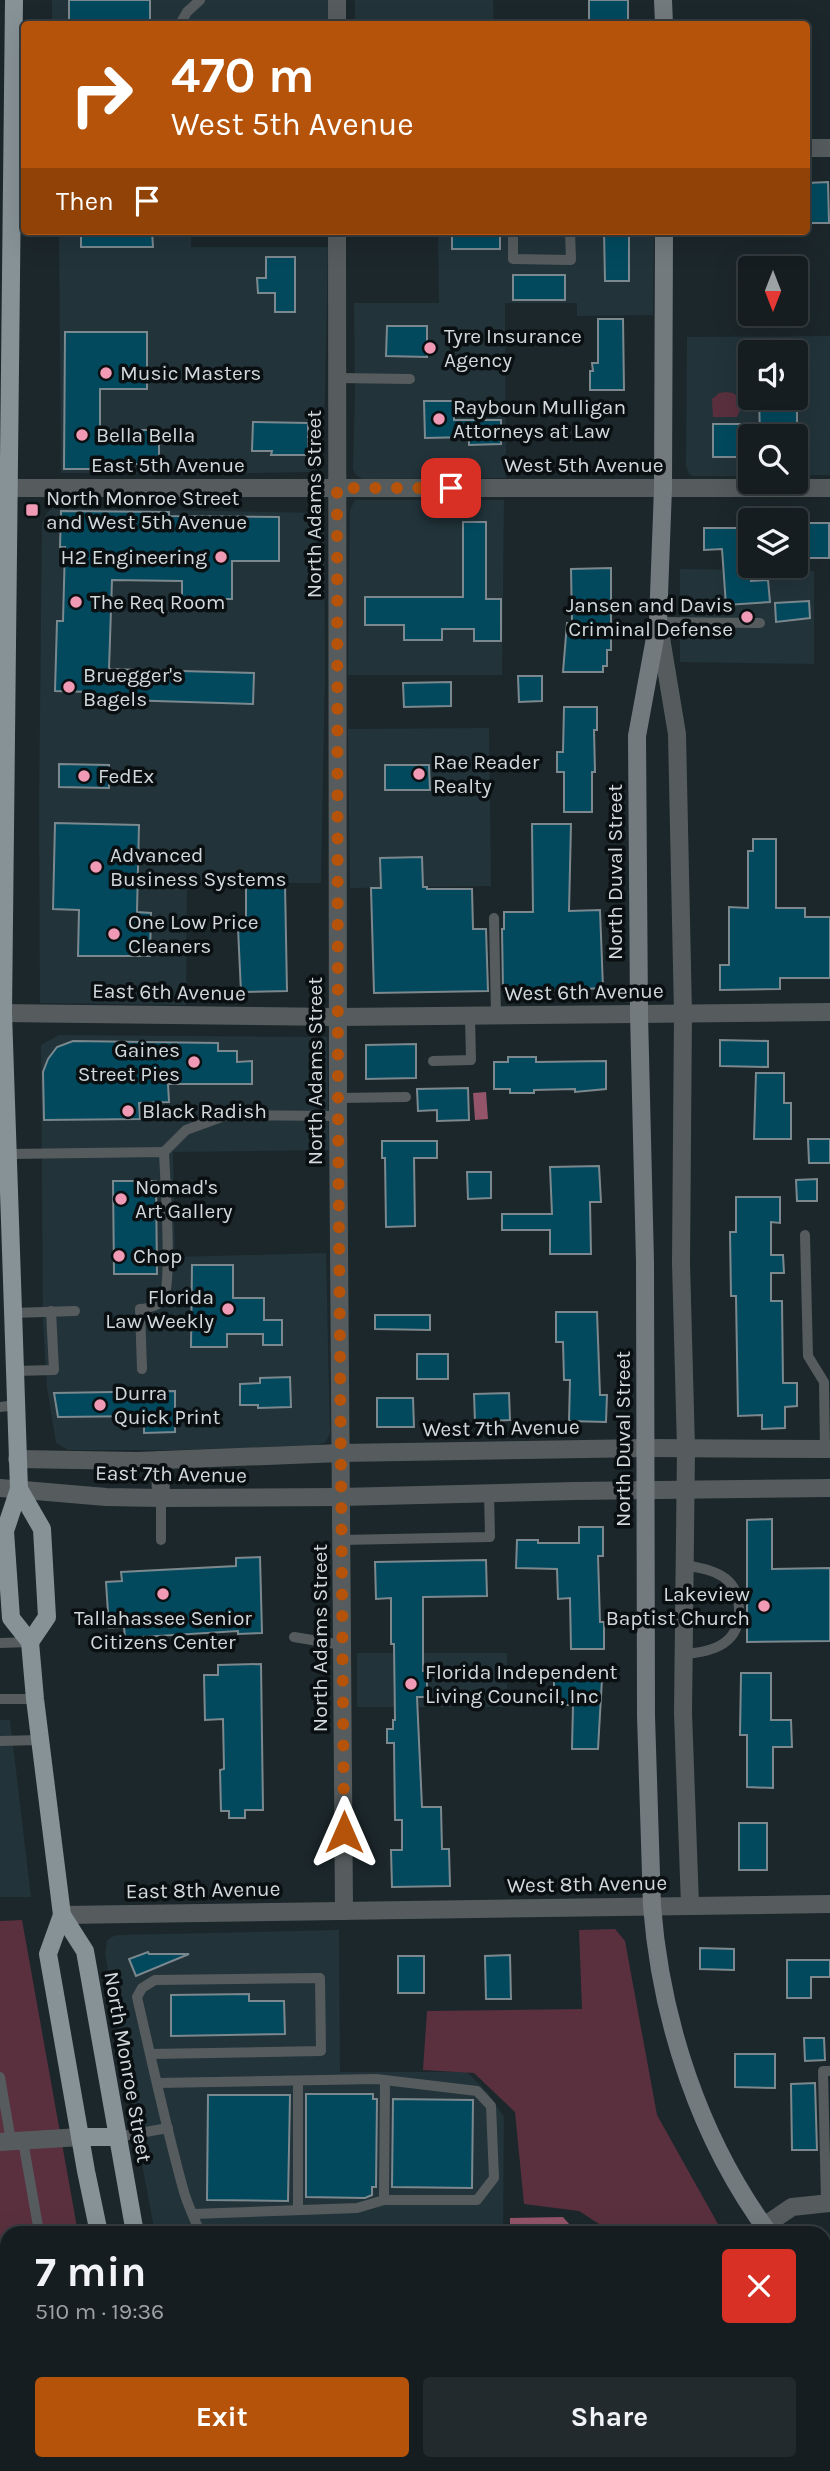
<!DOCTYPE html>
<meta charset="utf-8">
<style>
:root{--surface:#151d20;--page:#222a2d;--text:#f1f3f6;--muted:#9da2a5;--line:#343b3e;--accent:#b45309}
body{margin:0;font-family:Karla,sans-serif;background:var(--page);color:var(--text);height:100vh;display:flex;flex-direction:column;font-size:26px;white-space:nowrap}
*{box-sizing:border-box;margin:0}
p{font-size:23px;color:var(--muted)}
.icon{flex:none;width:38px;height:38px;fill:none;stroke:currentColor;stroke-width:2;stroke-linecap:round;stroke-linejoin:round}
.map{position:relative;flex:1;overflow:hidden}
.sheet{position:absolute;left:0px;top:2226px;width:831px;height:245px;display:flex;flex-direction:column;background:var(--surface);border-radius:21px 21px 0 0;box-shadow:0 7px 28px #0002,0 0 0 2px var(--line)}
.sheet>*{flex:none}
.top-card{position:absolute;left:21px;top:21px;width:789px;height:214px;border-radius:7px;box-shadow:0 7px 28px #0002,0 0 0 2px var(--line);background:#b45309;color:#fff;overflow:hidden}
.needle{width:46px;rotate:180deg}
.tools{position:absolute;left:738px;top:256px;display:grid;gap:14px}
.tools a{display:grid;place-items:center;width:70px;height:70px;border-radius:7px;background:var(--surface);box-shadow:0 7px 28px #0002,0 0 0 2px var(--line);font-size:35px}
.pin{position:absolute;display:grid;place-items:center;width:60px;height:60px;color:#fff;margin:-30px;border-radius:14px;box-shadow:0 4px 10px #0006}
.me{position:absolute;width:77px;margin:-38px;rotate:0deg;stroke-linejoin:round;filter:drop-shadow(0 0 5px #0008)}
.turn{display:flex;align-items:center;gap:24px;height:147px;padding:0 35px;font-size:32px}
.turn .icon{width:91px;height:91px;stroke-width:2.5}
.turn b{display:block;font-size:49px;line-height:60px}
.then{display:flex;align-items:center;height:66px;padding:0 35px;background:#0003;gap:14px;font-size:26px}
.round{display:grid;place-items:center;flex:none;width:74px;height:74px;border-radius:7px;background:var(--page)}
.head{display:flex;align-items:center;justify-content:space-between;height:119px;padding:0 35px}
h1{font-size:42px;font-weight:700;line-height:52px}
.primary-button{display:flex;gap:14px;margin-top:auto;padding:14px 35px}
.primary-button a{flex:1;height:80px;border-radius:7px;background:var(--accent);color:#fff;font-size:28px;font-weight:700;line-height:80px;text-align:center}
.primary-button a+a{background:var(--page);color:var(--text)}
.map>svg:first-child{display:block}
.built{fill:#22333a;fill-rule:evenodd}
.green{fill:#5a303e}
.water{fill:#945469}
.building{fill:#02495e;stroke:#7b888e;stroke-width:2}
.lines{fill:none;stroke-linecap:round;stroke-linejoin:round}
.service{stroke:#565c5e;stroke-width:10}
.minor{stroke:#565c5e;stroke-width:18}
.tertiary{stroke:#565c5e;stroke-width:18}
.secondary{stroke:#727a7e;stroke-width:18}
.primary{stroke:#879297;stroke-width:18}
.route{stroke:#b45309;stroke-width:12;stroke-dasharray:0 21.6}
.poi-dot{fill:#f09ab5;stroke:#0a0f11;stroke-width:2.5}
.labels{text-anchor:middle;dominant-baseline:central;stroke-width:7;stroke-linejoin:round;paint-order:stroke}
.poi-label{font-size:21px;fill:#d2d9dc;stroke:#0a0f11;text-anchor:start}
.street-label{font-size:21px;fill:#d2d9dc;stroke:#0a0f11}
</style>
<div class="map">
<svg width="830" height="2471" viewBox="0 0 830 2471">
<rect width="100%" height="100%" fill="#1c272b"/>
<g class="built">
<rect x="52" y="0" width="278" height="24"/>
<path d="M355 0H493L494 24H355Z"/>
<path d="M59 231H191V247H328L325 394 322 461 319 469 309 472 189 474 61 473Z"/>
<path d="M438 231H654L653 315 577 316V303H505L506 478 362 479 356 475 353 469 355 394 354 303H439Z"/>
<path d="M830 336V475H796V436H751V476H693L689 474 686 466 687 337ZM751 352H796V397H751Z"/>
<path d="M355 500H504L502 675H348L350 510Z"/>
<path d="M52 508 324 513 325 672 321 883H187L186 1005 40 1003 39 810 42 523 47 513Z"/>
<path d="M680 569 814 571V664L680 662Z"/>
<path d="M489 728 491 886 350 888 348 729Z"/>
<path d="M59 1035 327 1037 329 1150 173 1152 175 1257 326 1253 330 1433 326 1442 317 1445 177 1450H68L56 1443 47 1387 43 1324 41 1045Z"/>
<rect x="357" y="1653" width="150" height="54"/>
<path d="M0 1720H10L31 1897H0Z"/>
<path d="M339 1930 340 2072H467L488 2093 504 2117 503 2233H155L125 2074 105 1953 107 1941 111 1937 118 1935Z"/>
<path d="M73 2464H137L139 2471H75Z"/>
<path d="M210 2464H489V2471H212Z"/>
</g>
<g class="green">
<path d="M726 392 733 393 740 399 741 408 737 417H713L712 399 719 393Z"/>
<path d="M22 1920 78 2233H7V2464H45L39 2471H0V1921Z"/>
<path d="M615 1929 625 1941 657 2115 723 2233H613L579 2211 524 2204 515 2112 474 2073 423 2070 427 2011 582 2009 579 1930Z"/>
<path d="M824 2358 830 2364V2471H602L596 2464H824Z"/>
</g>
<g class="water">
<path d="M486 1092 488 1119 475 1120 473 1093Z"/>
<path d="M563 2217 577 2233H510V2218Z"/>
<path d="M0 2277 7 2286V2459L0 2470Z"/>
<path d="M509 2464H588L594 2471H509Z"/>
</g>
<g class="building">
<rect x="69" y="0" width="81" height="24"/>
<rect x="589" y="0" width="39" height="24"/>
<path d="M828 182 829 223H807V183Z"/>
<path d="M81 231H152L153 247H81Z"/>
<rect x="452" y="231" width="48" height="18"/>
<path d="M604 231H629V281H605Z"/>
<path d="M266 257H295V312H275V293H258L257 278H266Z"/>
<rect x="513" y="275" width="52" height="25"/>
<path d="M598 319H623L624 390H590V371H593L592 363H598Z"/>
<path d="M387 326H427V357L386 356Z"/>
<path d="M65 332H147V389H100V430H159V464H123V469H64Z"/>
<path d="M759 397H797V436H760Z"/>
<path d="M424 401H454V420H501V444L469 445V437L425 438Z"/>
<path d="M253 422 308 423V455H271L272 451H252Z"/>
<rect x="713" y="424" width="34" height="33"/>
<path d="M61 511 169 512V516L279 517V561H232V599H182V581L112 580 109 669 254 673 253 704 91 699 92 692 55 691 57 621H63L65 547H60Z"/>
<path d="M463 522H486V599H501V641H474V629H442V640H404V625H365V597H463Z"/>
<rect x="796" y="523" width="33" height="35"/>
<path d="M704 528H742V540H751V581L768 580 770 602 726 605 722 549 704 550Z"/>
<path d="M611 568V650H607V666H603V672H563L567 623H572L571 569Z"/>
<path d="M809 601 810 618 776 622 775 603Z"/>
<path d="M518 676H542V701L519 702Z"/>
<path d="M451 682V706L404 707 403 683Z"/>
<path d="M564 707H597V730H594L595 772H592V812H564V772H557V752H563Z"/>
<path d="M59 764 109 765V788L59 787Z"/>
<path d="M385 765H429L430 790H385Z"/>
<path d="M55 823 139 825 137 912 151 913 150 956H78L79 910 53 909Z"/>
<path d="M532 824H571L569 911 600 910 603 988 528 992 506 993 503 991 502 929H504V912H533Z"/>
<path d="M753 839H776V908H805V917H830V978H780V989L720 990V965H729V907L748 908V851H753Z"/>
<path d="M422 857 423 887H427V889H472L473 929H486L488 991 374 993 371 888H381L380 858Z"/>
<path d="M246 884H285L287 991 241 992 238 928H246Z"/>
<path d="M720 1040 768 1041V1067L720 1066Z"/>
<path d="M73 1041 218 1043V1051H237V1062L252 1061V1084H168L169 1102 139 1103 140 1119 44 1120 43 1072 48 1059 57 1047Z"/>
<path d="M416 1044V1078L366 1079V1045Z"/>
<path d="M508 1057H536V1062L606 1061V1089L575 1092V1089L534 1090V1093H510V1089H494V1062H508Z"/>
<path d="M756 1073H784V1103H791V1139H754Z"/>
<path d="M468 1088 469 1120 437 1121V1110L418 1111 417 1089Z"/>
<path d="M808 1139H830V1163H809Z"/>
<path d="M382 1141H437V1158H414L415 1226 386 1227 385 1158H382Z"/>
<path d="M599 1166 601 1202H590L591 1254H550V1230H502V1214H552L550 1167Z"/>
<path d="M467 1172H491V1198L468 1199Z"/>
<path d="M817 1179V1201H797L796 1180Z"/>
<path d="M113 1181H156L157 1274H114Z"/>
<path d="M736 1197H780V1223L771 1222V1255H783L784 1273H771V1301H782L783 1383H797V1406L785 1407V1428L762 1429V1415L738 1416 736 1296H731L730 1232H736Z"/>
<path d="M192 1265H233V1298H264V1320H282V1345H263V1334H227V1347H191Z"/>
<path d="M556 1312H597L600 1395H607L606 1422 569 1421 570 1380H564L563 1342H556Z"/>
<path d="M375 1315H430V1330L375 1329Z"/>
<rect x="417" y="1354" width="31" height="25"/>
<path d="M290 1377 291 1407 258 1408V1405H240V1384L260 1383V1378Z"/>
<path d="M175 1391V1432L144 1433V1416L58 1417 54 1393Z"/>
<path d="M509 1393 510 1420 475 1422 474 1394Z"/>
<path d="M377 1398H413L414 1427H377Z"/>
<path d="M772 1519V1569L830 1568V1641L747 1642V1520Z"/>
<path d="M579 1527H603V1556H598L600 1622H604V1649H571L570 1598 558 1599 557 1569 516 1568 517 1540H538V1543H579Z"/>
<path d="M260 1557 262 1633 238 1634V1631L125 1638 124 1627 109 1628 106 1582 122 1581 121 1572 236 1566V1558Z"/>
<path d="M486 1560 487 1596 423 1597V1671H427V1697H417L422 1807H441L442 1849H449L450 1886 392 1887 391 1850H402V1820H395L394 1743H387V1729H393V1720H395L394 1644H391V1598L376 1599 375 1562Z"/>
<path d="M261 1664 263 1810H245V1818H229V1811H221L220 1770 224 1769 223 1719 205 1720 204 1675H218V1665Z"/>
<path d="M741 1673H771V1720H791L792 1747H773V1788L747 1787V1735H740Z"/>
<path d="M602 1679 598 1749H572L573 1705H554V1680Z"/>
<rect x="739" y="1823" width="28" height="47"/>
<path d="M700 1948 734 1949V1970L700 1969Z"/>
<path d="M148 1952 149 1954H189L136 1976 129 1959Z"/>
<path d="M510 1955 511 1999H486L485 1956Z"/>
<rect x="398" y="1956" width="26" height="37"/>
<path d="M787 1960H830V1977H811V1998H787Z"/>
<path d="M249 1994V2001H284L285 2034 171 2036V1995Z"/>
<path d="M804 2038H824L825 2060 805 2061Z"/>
<path d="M735 2054H775V2088L735 2087Z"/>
<path d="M815 2083 817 2150H792L791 2084Z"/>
<path d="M306 2094H373V2099H377L376 2187H372V2195L365 2198 306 2197Z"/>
<path d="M208 2095H290L288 2201 207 2200Z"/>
<path d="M393 2099 473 2100 472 2188 392 2187Z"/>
</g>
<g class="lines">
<g class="service">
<path d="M180 24 187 12 200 0"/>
<path d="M513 231V259L571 260 570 231"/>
<path d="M337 378 410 379"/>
<path d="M658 622 760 623"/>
<path d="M494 918 496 1015"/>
<path d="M433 1061 471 1060 470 1016"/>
<path d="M338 1098 406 1097"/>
<path d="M164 1152 186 1130 227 1115 338 1116"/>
<path d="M8 1154 164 1152C165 1177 172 1280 164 1297 159 1306 150 1308 140 1309L142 1369"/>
<path d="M805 1235 808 1356 824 1382 825 1449"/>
<path d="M13 1313 75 1311"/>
<path d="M15 1371 54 1370 51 1311"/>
<path d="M0 1407 16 1405"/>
<path d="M161 1498V1540"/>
<path d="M341 1540 490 1537 489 1492"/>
<path d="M294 1637 342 1645"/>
<path d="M0 1643 30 1642"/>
<path d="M684 1654C714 1652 741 1643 739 1608 738 1597 736 1587 726 1579 715 1570 700 1568 685 1565"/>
<path d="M0 1699H35"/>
<path d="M0 1741 40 1740"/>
<path d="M150 2054 321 2051 320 1978 155 1980 142 1988 137 1997C152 2062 166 2128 184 2192 188 2206 195 2219 200 2233"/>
<path d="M0 2077 11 2141"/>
<path d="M158 2083 376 2079 477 2091 491 2106 494 2178 477 2200H384L357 2208 193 2214"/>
<path d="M117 2137 168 2128"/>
<path d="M23 2141 39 2232"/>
<path d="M384 2200 385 2081"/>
<path d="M826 2203 823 2071H830"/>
<path d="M298 2210V2081"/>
<path d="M254 2464 257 2471"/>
</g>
<g class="minor">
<path d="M337 0V24"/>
<path d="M337 231 338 1116 344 1911"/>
<path d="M659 626 677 734 683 1013 681 1263 686 1448 683 1713 690 1905"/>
<path d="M338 1017 830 1012"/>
<path d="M62 1915 830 1904"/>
<path d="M0 2142 80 2137"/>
<path d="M764 2226 792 2207 830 2203"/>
</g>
<g class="tertiary">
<path d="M807 148H830"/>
<path d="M0 488H830"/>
<path d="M0 1013 338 1017"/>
<path d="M17 1459 137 1461 341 1453 646 1448 830 1449"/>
<path d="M160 1460 161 1498"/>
<path d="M0 1488 106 1497 161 1498 341 1497 574 1491 830 1488"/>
</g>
<g class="secondary">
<path d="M663 0 664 24"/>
<path d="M664 231 663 488 658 622 637 736 639 1014 645 1262 646 1716 652 1906C661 2021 700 2140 769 2233"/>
<path d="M824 2298 830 2304"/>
</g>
<g class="primary">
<path d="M14 0 3 1013 19 1489 5 1531 11 1618 30 1642 35 1699 62 1915 85 1951 135 2233"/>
<path d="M19 1489 42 1529 47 1617 30 1642"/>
<path d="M62 1915 48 1954 86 2171 99 2233"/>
<path d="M80 2137H117"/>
<path d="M150 2464 152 2471"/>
<path d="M189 2464 191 2471"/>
</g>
</g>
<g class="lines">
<path class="route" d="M344 1832 338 1116 337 488H451"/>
</g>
<g class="poi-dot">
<circle cx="430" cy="348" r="7"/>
<circle cx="106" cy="373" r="7"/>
<circle cx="439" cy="419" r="7"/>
<circle cx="82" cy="435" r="7"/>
<rect x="25" y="503" width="14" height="14" rx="3.5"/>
<circle cx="221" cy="557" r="7"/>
<circle cx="76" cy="602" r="7"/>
<circle cx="747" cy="617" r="7"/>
<circle cx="69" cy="687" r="7"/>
<circle cx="419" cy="774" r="7"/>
<circle cx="84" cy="776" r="7"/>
<circle cx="96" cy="867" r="7"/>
<circle cx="114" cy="934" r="7"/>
<circle cx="194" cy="1062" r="7"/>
<circle cx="128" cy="1111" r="7"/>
<circle cx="121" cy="1199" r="7"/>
<circle cx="119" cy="1256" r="7"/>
<circle cx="228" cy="1309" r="7"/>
<circle cx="100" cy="1405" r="7"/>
<circle cx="163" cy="1594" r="7"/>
<circle cx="764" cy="1606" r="7"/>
<circle cx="411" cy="1684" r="7"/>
</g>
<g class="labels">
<g class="poi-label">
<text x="444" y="336">Tyre Insurance<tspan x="444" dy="24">Agency</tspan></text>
<text x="120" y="373">Music Masters</text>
<text x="453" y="407">Rayboun Mulligan<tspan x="453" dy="24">Attorneys at Law</tspan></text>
<text x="96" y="435">Bella Bella</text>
<text x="46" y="498">North Monroe Street<tspan x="46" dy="24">and West 5th Avenue</tspan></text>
<text x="207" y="557" text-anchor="end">H2 Engineering</text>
<text x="90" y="602">The Req Room</text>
<text x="733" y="605" text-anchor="end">Jansen and Davis<tspan x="733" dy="24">Criminal Defense</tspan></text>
<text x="83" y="675">Bruegger's<tspan x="83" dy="24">Bagels</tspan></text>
<text x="433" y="762">Rae Reader<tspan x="433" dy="24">Realty</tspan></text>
<text x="98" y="776">FedEx</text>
<text x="110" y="855">Advanced<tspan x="110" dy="24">Business Systems</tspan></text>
<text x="128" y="922">One Low Price<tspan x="128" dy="24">Cleaners</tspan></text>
<text x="180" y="1050" text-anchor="end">Gaines<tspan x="180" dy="24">Street Pies</tspan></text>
<text x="142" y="1111">Black Radish</text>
<text x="135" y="1187">Nomad's<tspan x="135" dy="24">Art Gallery</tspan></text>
<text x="133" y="1256">Chop</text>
<text x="214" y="1297" text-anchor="end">Florida<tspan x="214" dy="24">Law Weekly</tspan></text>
<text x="114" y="1393">Durra<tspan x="114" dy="24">Quick Print</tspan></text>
<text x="750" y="1594" text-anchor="end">Lakeview<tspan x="750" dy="24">Baptist Church</tspan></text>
<text x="163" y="1618" text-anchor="middle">Tallahassee Senior<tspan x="163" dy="24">Citizens Center</tspan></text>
<text x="425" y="1672">Florida Independent<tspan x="425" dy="24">Living Council, Inc</tspan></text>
</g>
<g class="street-label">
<text x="168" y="465">East 5th Avenue</text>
<text x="584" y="465">West 5th Avenue</text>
<text transform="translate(314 504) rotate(-90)">North Adams Street</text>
<text transform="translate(615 872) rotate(-90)">North Duval Street</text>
<text transform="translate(169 992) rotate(1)">East 6th Avenue</text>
<text transform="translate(584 992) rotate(-1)">West 6th Avenue</text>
<text transform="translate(315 1071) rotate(-90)">North Adams Street</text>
<text transform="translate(501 1428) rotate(-1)">West 7th Avenue</text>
<text transform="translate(623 1439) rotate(-90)">North Duval Street</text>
<text transform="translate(171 1474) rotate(1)">East 7th Avenue</text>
<text transform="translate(320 1638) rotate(-90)">North Adams Street</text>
<text transform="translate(587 1884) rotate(-1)">West 8th Avenue</text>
<text transform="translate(203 1890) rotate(-1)">East 8th Avenue</text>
<text transform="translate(128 2067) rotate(80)">North Monroe Street</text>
</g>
</g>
</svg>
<div class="tools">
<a><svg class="needle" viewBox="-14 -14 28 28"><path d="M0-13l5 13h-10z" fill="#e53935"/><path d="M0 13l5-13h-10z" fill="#9da2a5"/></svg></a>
<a><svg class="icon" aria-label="sound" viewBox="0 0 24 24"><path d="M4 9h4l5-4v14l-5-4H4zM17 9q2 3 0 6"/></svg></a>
<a><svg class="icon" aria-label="search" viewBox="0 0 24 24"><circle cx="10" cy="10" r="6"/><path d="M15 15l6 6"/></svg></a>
<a><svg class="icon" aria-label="layers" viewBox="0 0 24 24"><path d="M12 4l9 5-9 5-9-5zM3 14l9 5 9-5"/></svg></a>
</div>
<div class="pin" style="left:451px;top:488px;background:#d93025"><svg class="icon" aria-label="arrive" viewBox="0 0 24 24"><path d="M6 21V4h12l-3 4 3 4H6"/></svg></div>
<svg class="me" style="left:344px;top:1832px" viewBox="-20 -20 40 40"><path d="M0-17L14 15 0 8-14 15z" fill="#b45309" stroke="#fff" stroke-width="4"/></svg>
<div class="top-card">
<div class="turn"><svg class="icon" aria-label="right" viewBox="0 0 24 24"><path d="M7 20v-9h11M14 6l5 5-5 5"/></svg><div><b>470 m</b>West 5th Avenue</div></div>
<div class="then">Then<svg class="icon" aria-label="arrive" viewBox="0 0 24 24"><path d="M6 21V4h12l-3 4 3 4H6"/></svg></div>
</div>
<section class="sheet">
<div class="head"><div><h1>7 min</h1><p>510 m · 19:36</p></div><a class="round" style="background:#d93025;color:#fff"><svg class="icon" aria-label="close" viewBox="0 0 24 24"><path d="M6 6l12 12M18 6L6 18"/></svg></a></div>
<div class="primary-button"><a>Exit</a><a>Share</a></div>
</section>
</div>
